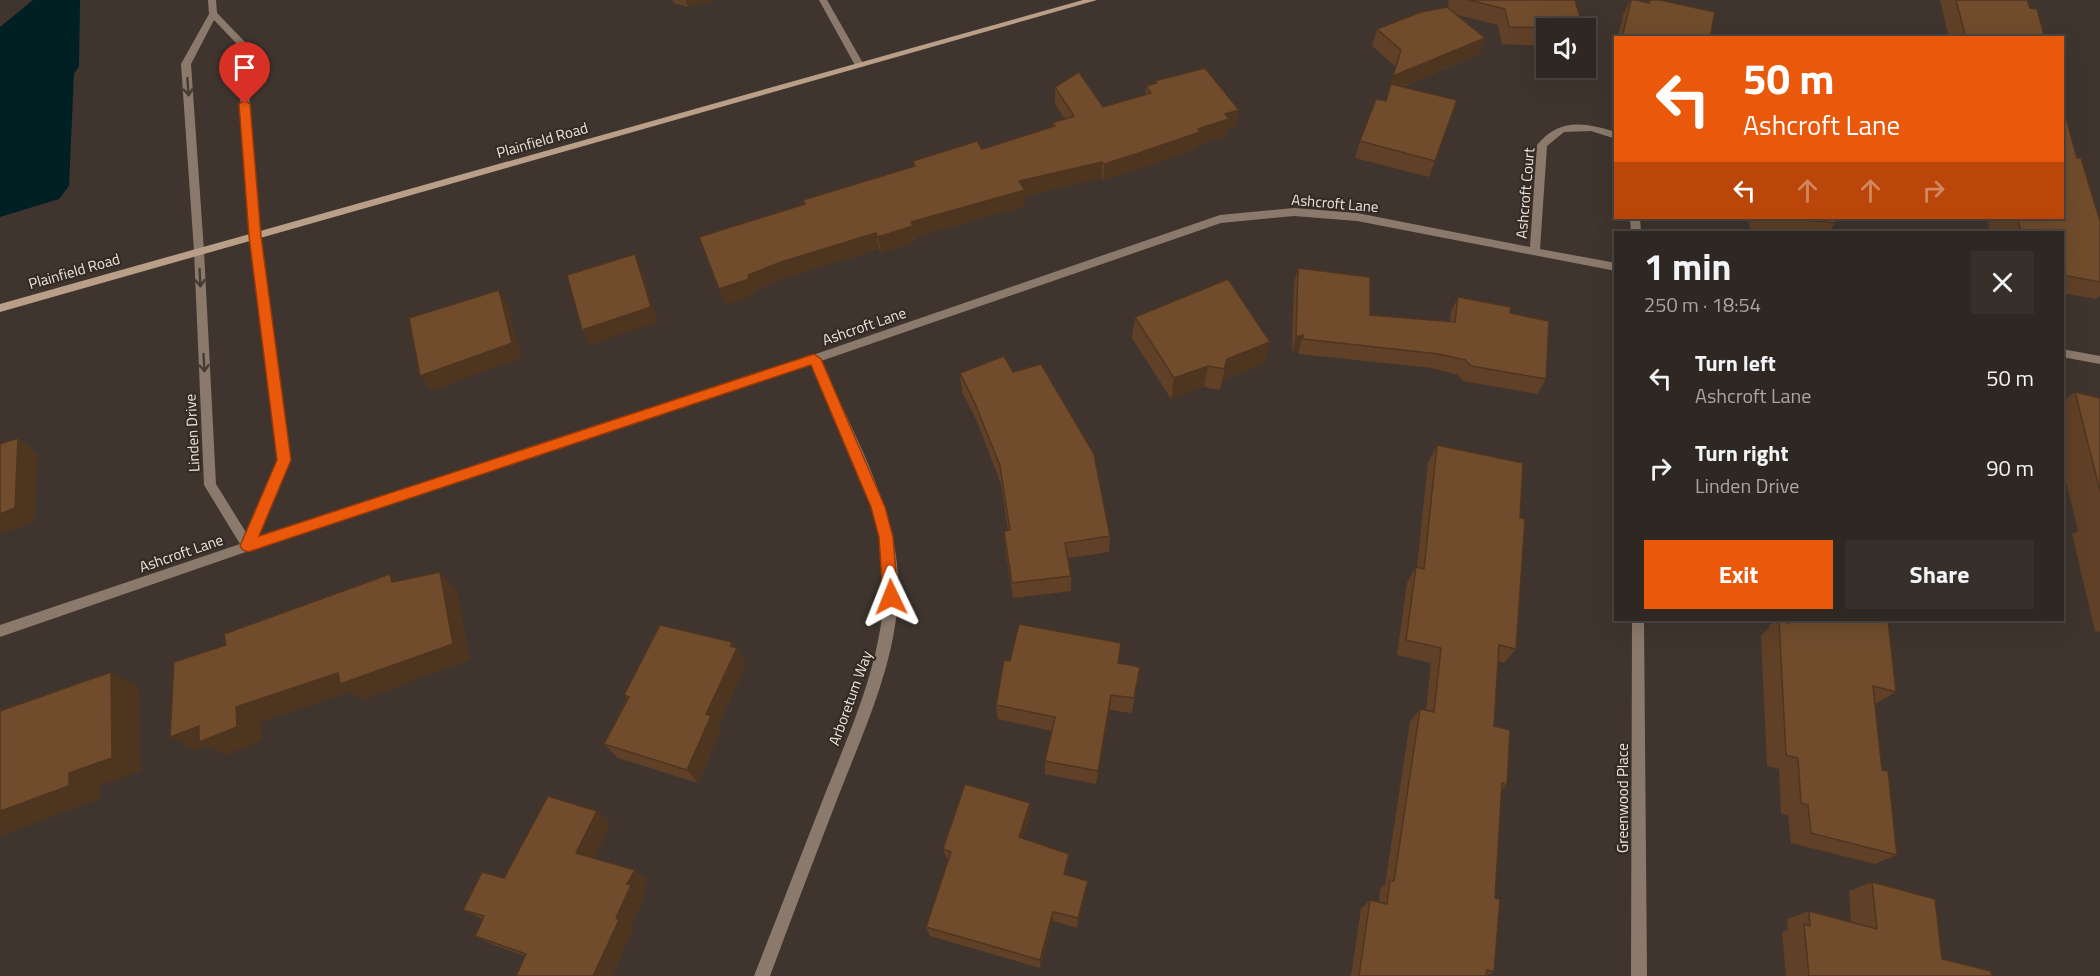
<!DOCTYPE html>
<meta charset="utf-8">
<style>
:root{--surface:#2f2822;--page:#37302a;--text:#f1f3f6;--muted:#a7a6a5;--line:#4a4440;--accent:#ea580c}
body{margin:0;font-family:"Titillium Web",sans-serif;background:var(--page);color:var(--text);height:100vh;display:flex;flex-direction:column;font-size:22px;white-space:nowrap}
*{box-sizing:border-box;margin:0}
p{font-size:20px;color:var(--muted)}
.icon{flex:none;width:33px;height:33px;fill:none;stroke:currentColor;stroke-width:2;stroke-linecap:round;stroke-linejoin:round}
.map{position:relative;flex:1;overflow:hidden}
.details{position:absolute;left:1614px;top:231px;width:450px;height:390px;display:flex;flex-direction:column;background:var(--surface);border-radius:0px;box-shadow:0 6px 24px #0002,0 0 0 2px var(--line)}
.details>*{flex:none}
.hud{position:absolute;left:1614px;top:36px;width:450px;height:183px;border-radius:0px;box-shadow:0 6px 24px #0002,0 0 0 2px var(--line);background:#ea580c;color:#fff;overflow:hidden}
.fabs{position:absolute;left:1536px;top:18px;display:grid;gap:12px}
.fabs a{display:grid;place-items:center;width:60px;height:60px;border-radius:0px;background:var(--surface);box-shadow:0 6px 24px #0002,0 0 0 2px var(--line);font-size:30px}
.pin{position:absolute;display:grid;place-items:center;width:51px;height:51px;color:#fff;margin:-62px -26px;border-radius:50% 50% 50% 0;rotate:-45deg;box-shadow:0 0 6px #0007}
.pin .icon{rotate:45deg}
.me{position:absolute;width:66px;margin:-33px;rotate:358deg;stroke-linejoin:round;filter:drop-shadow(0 0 4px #0008)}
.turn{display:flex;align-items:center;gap:21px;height:126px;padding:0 30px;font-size:27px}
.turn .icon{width:78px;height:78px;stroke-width:2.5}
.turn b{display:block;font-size:42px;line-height:51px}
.lanes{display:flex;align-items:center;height:57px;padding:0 30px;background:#0003;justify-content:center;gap:30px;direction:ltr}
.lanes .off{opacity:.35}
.round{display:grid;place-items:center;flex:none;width:63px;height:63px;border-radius:0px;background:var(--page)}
.head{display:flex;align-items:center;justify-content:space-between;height:102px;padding:0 30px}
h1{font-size:36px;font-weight:700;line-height:45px}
.button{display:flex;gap:12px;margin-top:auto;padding:12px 30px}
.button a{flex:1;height:69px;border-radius:0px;background:var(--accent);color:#fff;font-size:24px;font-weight:700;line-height:69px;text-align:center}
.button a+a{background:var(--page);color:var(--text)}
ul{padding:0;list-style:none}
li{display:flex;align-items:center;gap:18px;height:90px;padding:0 30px}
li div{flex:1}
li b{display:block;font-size:22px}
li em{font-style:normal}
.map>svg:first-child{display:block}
.water{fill:#002024}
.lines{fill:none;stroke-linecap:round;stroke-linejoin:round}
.lane{fill:#8b7a6b;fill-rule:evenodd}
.street{fill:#8b7a6b;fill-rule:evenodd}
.secondary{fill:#b99f87;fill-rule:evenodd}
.wall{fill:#604127}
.shaded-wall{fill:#4e3520}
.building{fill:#704c2d;stroke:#4e3520;stroke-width:1.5}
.oneway{stroke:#463b32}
.route{fill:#ea580c;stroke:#983908;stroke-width:1.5}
.labels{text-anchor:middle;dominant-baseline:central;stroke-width:4.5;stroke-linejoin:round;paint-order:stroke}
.street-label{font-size:15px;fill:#ebe5e0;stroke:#352b24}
</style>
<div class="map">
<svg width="2100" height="976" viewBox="0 0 2100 976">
<rect width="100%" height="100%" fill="#3f352e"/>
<path class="water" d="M33 0H80L79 66 74 74 69 186 59 199 0 217V27Z"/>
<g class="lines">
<path class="lane" d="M819 0H827L864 65 862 67H856Z"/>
<g class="street">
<path d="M208 0H216L217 13 245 42 260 236 290 460 258 537 810 356 1220 215 1294 208 1357 213 1530 247 1537 145C1560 117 1585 123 1616 132V139L1591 131 1564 132 1547 146 1540 249 1616 263V271L1357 221 1294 216 1221 223 821 361C849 425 885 486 896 556 908 639 867 722 838 797 815 857 792 916 770 976H754C778 915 801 855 825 794 855 719 891 642 883 559 877 490 839 427 811 364L266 545 0 637V625L240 544 204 485 194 251 181 64 209 14ZM214 20 236 43 250 236 278 460 247 534 216 484 204 251 191 64Z"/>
<path d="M1630 218H1640L1641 232H1631Z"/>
<path d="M2062 349 2100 356V364L2062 357Z"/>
<path d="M1632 620H1644L1647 976H1631Z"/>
</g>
<path class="secondary" d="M1083 0H1097L0 312V304Z"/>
</g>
<g class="wall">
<path d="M673 0H715L688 7 674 3Z"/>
<path d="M1449 0H1575L1583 28H1546V40L1544 46 1502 44 1498 25 1458 15 1479 54 1402 87 1457 100 1429 177 1355 158 1360 141 1386 101 1396 67 1372 46 1377 29 1448 7Z"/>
<path d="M1630 0 1648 3 1649 0H1660L1710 38H1618L1623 15Z"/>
<path d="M1940 0H2027L2030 8 2045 38H1949Z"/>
<path d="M1155 81 1239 110 1236 126 1227 129 1226 136 1198 145V148L1134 171 1103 180 1102 178 1025 196V206L915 237 916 241 881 253 879 249 785 278 753 291 754 295 725 304 699 237 804 204 803 200 913 167V161L982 149 1052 127V123L1065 119 1055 104V87L1103 107 1146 95V86L1155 84Z"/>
<path d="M2077 158 2100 221V296L2096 299 2062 293V232H1990L1987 218H2062Z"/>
<path d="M1747 218H1834L1836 223 1828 232H1751Z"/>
<path d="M1298 268 1370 315 1450 322 1451 312 1458 297 1510 313 1546 379 1537 394 1463 381 1458 375 1432 368 1299 354V350L1292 352 1294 283Z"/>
<path d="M1135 317 1265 363 1222 380 1220 390 1204 387 1171 399 1132 338Z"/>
<path d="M960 373 1110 536 1109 552 1068 558 1071 576V591L1013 598 1005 547 1004 531 1008 530 1001 484 976 419 962 392Z"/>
<path d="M2075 392 2100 398V632L2095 631 2072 534 2078 531 2062 465V402Z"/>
<path d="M1437 445 1520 518 1516 649 1504 663 1498 661 1494 726 1507 785 1502 790 1495 898 1494 972 1487 976H1351L1361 909 1370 900 1379 902 1380 889 1385 885 1410 722 1420 709 1426 710 1431 663 1397 655 1407 583 1416 567H1417L1428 463Z"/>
<path d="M1775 620H1888L1896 692 1875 704 1882 770 1897 855 1875 864 1791 843 1788 815 1781 814 1779 769 1767 766 1761 635 1769 628V625Z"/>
<path d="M732 642 735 647 737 648 746 664 718 726 721 730 698 783 618 758 604 744 627 699 624 695Z"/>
<path d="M1010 661 1118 663 1140 667 1132 713 1110 710 1096 784 1045 774V761L1052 731 998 719 996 705Z"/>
<path d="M597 811 611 823 594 858 635 870 648 880 642 893 645 895 630 927 633 929 612 976H516L525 956 494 945 475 936 483 919 463 910Z"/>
<path d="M1030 815 1023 838 1069 854 1068 865 1066 875 1086 891 1077 928 1053 921 1040 968 930 936 926 927 948 861 943 849Z"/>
<path d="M1872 882 1942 959 1992 976H1786L1782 932 1788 930 1787 919 1809 911 1851 923 1849 891Z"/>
</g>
<g class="shaded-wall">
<path d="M686 0H715L688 7Z"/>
<path d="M1485 38 1479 54 1388 92 1393 76Z"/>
<path d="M1239 110 1236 126 1227 129 1226 136 1198 145V148L1134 171 1103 180 1104 164 1198 129 1225 114Z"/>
<path d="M1102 162V178L1025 196V206L915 237 916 241 881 253 878 237 911 222 1019 181Z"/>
<path d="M876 233 879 249 785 278 753 291 754 295 725 304 719 289 748 275 781 262Z"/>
<path d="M635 254 642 270 658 322 590 345 582 330Z"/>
<path d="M499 290 508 306 522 358 431 391 420 376Z"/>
<path d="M1303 335 1299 350 1292 352 1296 337Z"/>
<path d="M1270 342 1265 363 1222 380 1220 390 1227 359Z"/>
<path d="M1208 366 1204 387 1171 399 1174 378Z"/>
<path d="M18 438 37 453 35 522 0 534V514Z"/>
<path d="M440 572 457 590 470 660 361 700 350 692 261 722 262 741 225 755 208 746 197 751 170 737 199 726 236 707Z"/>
<path d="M390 574 409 591 392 582Z"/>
<path d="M732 642 736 650 737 648 746 664 718 726 721 730 698 783 687 770Z"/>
<path d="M111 672 139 687 141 771 99 786 100 799 0 836V811Z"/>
<path d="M1111 695 1110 710 1096 784 1098 771Z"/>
<path d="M1030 803V815L1020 848 1019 837Z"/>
<path d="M597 811 611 823 591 864 576 853Z"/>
<path d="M1069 854 1068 865 1064 884V874Z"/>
<path d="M635 870 648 880 642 893 645 895 630 927 633 929 612 976H593L616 918 627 884Z"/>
<path d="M1088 881 1086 891 1077 928 1078 918Z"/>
<path d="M1053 912V921L1040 968V960Z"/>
</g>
<g class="building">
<path d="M1469 0H1575L1583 28 1549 20 1551 28 1509 27 1505 9Z"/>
<path d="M1631 0H1637L1649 3 1650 0H1660L1715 12 1710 38H1622Z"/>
<path d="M1956 0H2027L2030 8 2037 9 2045 38H1966Z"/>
<path d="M1447 7 1485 38 1393 76 1401 50 1377 29 1421 12Z"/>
<path d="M1205 68 1239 110 1225 114 1229 119 1198 129 1200 132 1136 154 1104 164 1102 162 1019 181 1025 190 911 222 913 226 878 237 876 233 781 262 748 275 749 279 719 289 699 237 805 204 803 200 915 166 913 161 977 141 982 149 1055 126 1052 123 1074 116 1055 87 1079 72 1103 107 1151 93 1146 86 1157 83 1155 81Z"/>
<path d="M1391 84 1457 100 1435 161 1360 141 1376 99 1386 101Z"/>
<path d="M2062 102 2077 158H2081L2100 221V282L2062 275V232H2021L2018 220 2006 218H2062Z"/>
<path d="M1781 218H1834L1836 223Z"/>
<path d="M635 254 651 307 582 330 567 275Z"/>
<path d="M1298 268 1370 277V315L1455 322 1458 297 1511 307 1510 313 1549 321 1546 379 1471 366 1465 360 1439 354 1303 339V335L1296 337Z"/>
<path d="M1228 279 1270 342 1227 359 1224 369 1208 366 1174 378 1135 317Z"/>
<path d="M499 290 512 343 420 376 409 318Z"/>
<path d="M1004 356 1013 372 1041 364 1094 454 1110 536 1065 543 1071 576 1012 583 1004 531 1010 530 1000 466 974 401 960 373Z"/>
<path d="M2075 392 2100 398V491Z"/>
<path d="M18 438 15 508 0 514V444Z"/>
<path d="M1437 445 1523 463 1520 518 1525 519 1516 649 1499 645 1494 726 1510 730 1507 785 1502 783 1495 898 1500 899 1494 972 1487 970 1486 976H1359L1370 900 1387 904 1390 880 1394 881 1420 709 1434 712 1441 648 1406 640 1416 567 1424 569Z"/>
<path d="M440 572 453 644 340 684 338 673 236 707 237 727 199 742V726L170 737 174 662 226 645 224 634 390 574 392 582Z"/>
<path d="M1787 620H1888L1896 692 1873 686 1882 770 1888 771 1897 855 1811 833 1808 805 1801 803 1798 758 1786 755 1779 621 1788 623Z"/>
<path d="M1019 624 1121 643 1118 663 1140 667 1134 698 1111 695 1098 771 1045 761 1055 717 996 705 1004 660 1010 661Z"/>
<path d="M660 625 732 642 730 646 737 648 706 714 711 716 687 770 604 744 629 697 624 695Z"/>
<path d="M111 672 112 758 69 773V786L0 811V711Z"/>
<path d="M965 784 1030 803 1019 837 1069 854 1064 874 1088 881 1078 918 1053 912 1040 960 926 927 951 852 943 849Z"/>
<path d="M548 796 597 811 576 853 635 870 627 884 631 885 616 918 619 920 593 976H516L526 954 475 936 484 916 463 910 482 872 504 878Z"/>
<path d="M1872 882 1935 899 1942 959 1991 971 1992 976H1809L1804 924 1810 926 1809 911 1877 929Z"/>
</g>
<defs><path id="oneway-shaft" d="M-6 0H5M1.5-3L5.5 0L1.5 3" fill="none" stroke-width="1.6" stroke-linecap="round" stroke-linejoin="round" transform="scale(1.5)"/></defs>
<g class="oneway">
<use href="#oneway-shaft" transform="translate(188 87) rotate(86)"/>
<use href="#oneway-shaft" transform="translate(200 278) rotate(87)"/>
<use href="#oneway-shaft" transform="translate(204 363) rotate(87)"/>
</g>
<path class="route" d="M245 100 250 104 261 236 291 460 259 536 814 354 821 359 885 507 893 537 898 597 896 601 891 603 883 597 879 537 871 507 811 365 248 552 243 550 240 546 277 460 249 236 239 104Z"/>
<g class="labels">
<g class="street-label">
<text transform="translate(542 140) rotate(-16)">Plainfield Road</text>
<text transform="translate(1525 193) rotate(-85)">Ashcroft Court</text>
<text transform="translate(1335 203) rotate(5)">Ashcroft Lane</text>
<text transform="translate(74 271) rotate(-16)">Plainfield Road</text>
<text transform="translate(864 326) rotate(-19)">Ashcroft Lane</text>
<text transform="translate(192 433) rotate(-93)">Linden Drive</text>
<text transform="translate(181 553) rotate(-19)">Ashcroft Lane</text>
<text transform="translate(850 698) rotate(-70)">Arboretum Way</text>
<text transform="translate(1622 798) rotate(-90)">Greenwood Place</text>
</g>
</g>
</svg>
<div class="fabs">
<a><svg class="icon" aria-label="sound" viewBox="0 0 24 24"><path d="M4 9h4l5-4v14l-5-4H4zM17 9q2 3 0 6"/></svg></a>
</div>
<div class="pin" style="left:245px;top:104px;background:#d93025"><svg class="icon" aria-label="arrive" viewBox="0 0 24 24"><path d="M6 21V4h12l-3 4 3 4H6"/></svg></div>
<svg class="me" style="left:891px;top:597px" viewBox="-20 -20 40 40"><path d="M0-17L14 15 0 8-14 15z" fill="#ea580c" stroke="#fff" stroke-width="4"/></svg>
<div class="hud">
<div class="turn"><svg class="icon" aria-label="left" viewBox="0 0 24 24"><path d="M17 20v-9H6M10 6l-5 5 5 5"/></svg><div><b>50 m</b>Ashcroft Lane</div></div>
<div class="lanes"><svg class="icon" aria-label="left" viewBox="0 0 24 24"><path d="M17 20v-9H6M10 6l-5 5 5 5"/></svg><svg class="icon off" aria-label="ahead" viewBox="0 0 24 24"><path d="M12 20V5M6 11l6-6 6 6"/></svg><svg class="icon off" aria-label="ahead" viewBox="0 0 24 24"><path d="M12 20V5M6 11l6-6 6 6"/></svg><svg class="icon off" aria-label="right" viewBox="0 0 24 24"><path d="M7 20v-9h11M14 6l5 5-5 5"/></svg></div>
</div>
<section class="details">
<div class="head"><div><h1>1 min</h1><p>250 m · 18:54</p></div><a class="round"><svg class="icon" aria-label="close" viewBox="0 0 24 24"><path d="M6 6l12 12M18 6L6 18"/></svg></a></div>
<ul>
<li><svg class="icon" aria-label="left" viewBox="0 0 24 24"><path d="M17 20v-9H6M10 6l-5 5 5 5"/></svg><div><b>Turn left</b><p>Ashcroft Lane</p></div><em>50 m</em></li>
<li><svg class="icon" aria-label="right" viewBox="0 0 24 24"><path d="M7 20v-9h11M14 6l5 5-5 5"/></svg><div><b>Turn right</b><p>Linden Drive</p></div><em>90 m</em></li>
</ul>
<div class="button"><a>Exit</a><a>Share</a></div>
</section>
</div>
